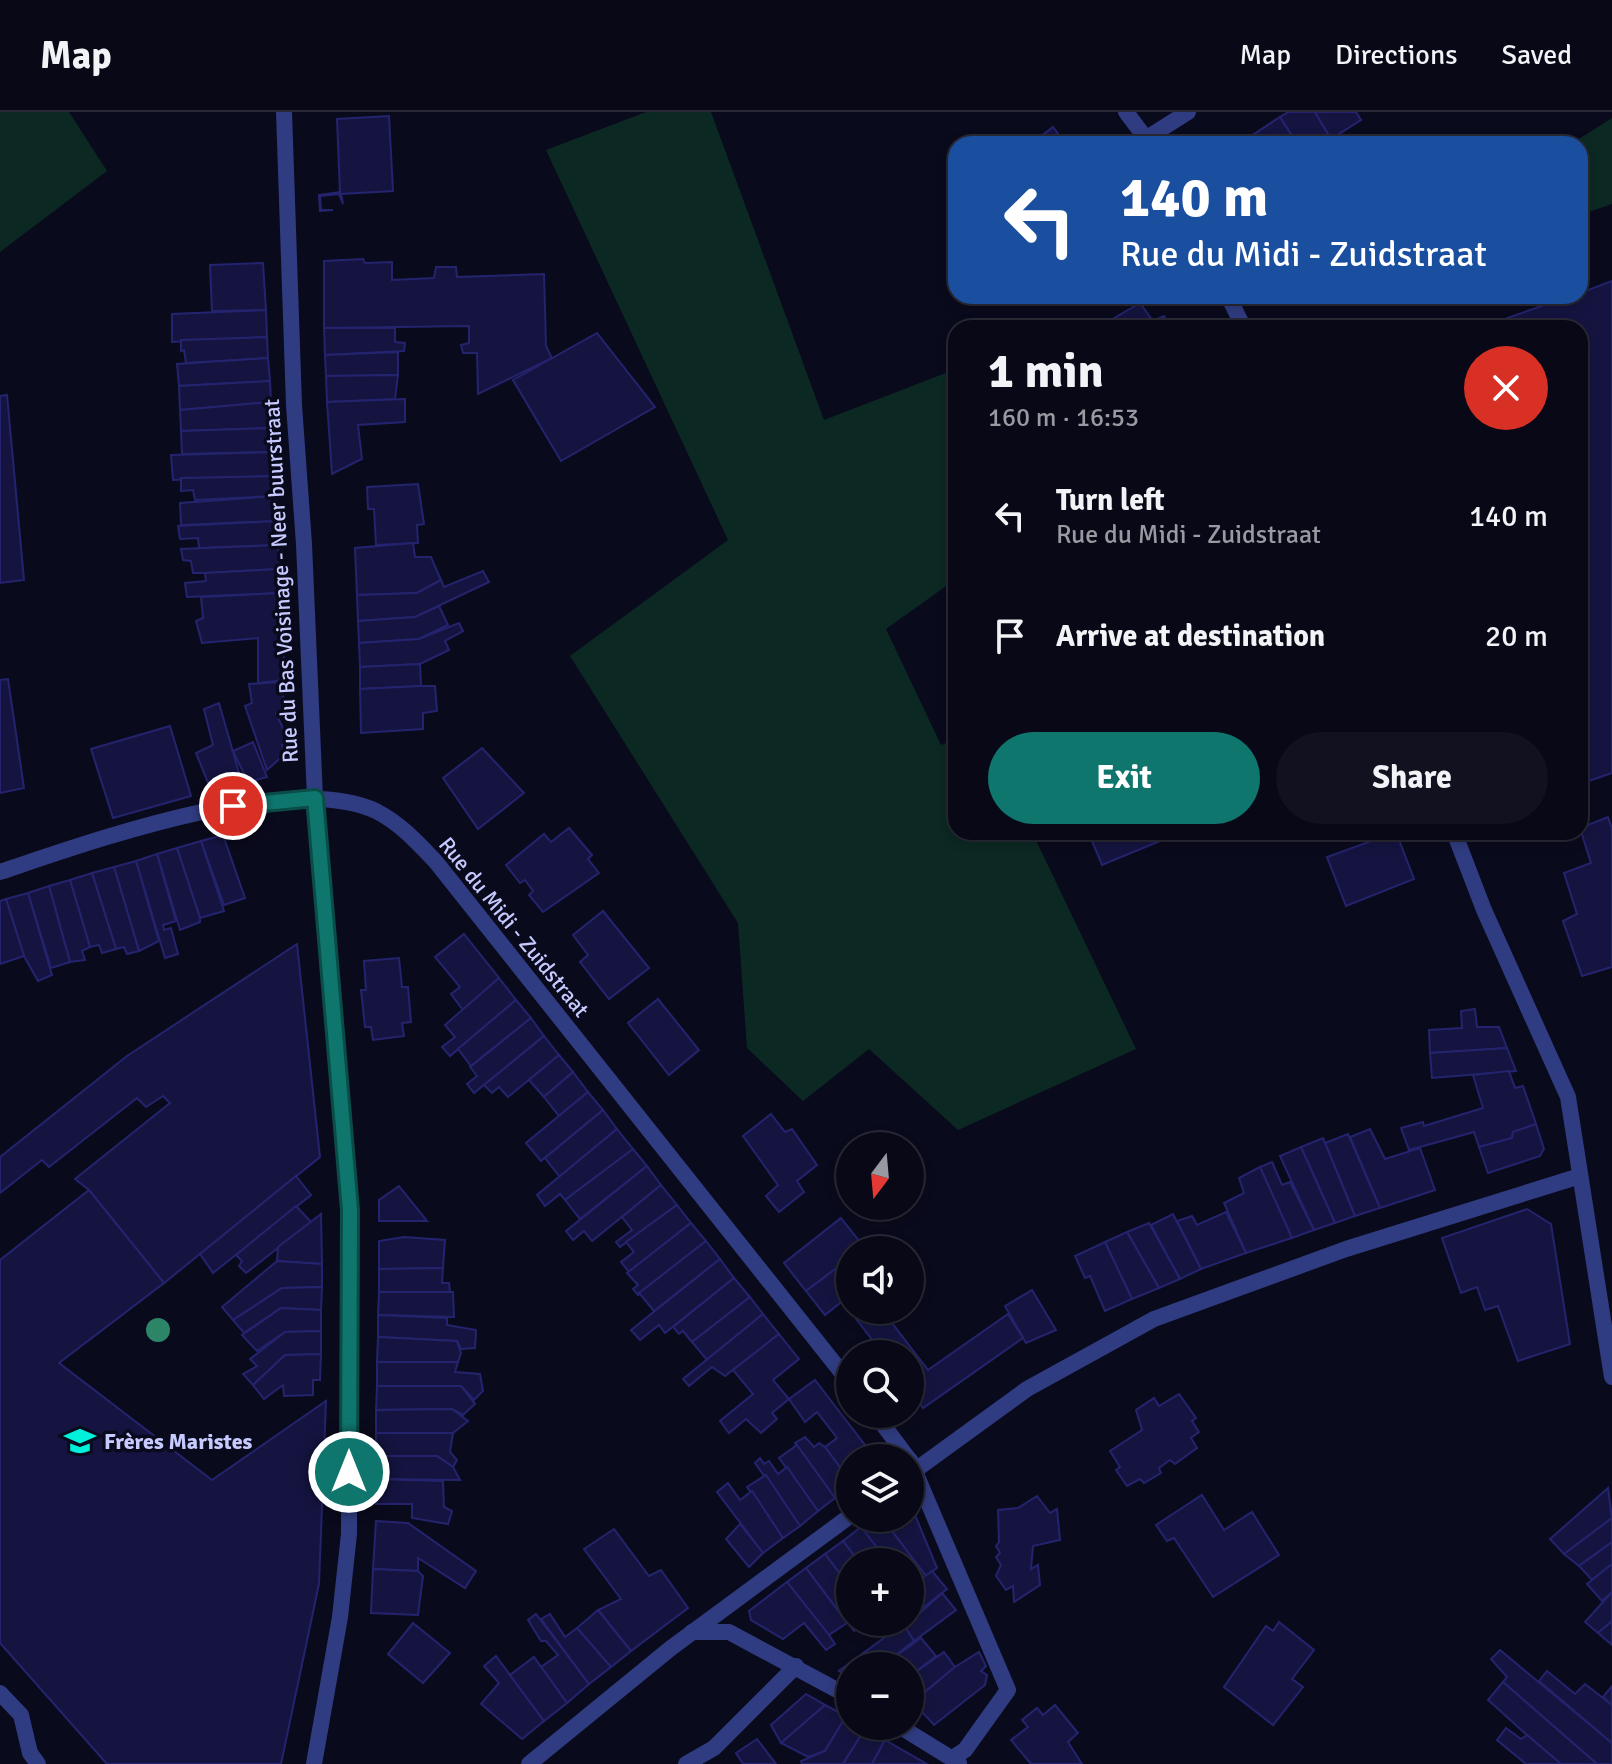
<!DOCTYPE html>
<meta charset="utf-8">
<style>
:root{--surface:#080816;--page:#11111f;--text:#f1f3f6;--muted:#989aa1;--line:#292935;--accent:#0f766e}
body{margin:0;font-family:Signika,sans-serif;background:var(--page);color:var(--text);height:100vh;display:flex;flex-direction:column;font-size:30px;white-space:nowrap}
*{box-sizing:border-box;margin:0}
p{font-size:26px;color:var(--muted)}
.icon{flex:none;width:44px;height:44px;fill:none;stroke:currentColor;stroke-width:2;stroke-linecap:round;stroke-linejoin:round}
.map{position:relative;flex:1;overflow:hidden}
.sheet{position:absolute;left:948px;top:208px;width:640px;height:520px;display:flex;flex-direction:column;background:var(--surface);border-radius:24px;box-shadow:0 4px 12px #0003,0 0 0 2px var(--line)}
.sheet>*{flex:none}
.banner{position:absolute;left:948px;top:24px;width:640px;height:168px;border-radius:24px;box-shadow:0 4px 12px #0003,0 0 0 2px var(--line);background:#1a4fa0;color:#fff;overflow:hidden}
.needle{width:52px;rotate:196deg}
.fabs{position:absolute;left:836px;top:1020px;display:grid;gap:16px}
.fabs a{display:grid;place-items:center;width:88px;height:88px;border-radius:50%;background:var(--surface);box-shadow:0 4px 12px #0003,0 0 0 2px var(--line);font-size:40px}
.pin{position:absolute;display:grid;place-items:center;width:68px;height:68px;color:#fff;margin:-34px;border:4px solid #fff;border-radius:50%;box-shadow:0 2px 8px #0007}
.me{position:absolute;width:88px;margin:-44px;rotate:0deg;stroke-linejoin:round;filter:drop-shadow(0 0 6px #0008)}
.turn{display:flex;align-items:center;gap:28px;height:168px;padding:0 40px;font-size:36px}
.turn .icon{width:104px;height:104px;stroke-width:2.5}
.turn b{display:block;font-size:56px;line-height:68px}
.round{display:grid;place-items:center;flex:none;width:84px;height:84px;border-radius:42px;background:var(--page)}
.head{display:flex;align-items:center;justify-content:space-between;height:136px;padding:0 40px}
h1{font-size:48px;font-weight:700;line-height:60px}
.primary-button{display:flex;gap:16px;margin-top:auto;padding:16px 40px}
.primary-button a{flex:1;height:92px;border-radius:48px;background:var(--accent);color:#fff;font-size:32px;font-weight:700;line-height:92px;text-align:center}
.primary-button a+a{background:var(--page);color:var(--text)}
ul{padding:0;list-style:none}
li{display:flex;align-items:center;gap:24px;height:120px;padding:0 40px}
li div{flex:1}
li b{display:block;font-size:30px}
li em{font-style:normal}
header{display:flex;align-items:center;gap:48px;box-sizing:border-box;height:112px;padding:0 40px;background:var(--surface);border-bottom:2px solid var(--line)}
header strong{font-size:38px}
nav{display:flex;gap:44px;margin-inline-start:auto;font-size:28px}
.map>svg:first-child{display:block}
.green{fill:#0c2822}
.building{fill:#151440;stroke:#24246e;stroke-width:2}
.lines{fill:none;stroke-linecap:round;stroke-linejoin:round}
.service{stroke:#303c81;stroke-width:16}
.minor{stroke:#303c81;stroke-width:16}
.tertiary{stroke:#303c81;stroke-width:16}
.tree{fill:#2c8566}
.route-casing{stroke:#0a4d48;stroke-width:20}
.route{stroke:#0f766e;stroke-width:14}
.labels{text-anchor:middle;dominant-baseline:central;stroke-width:7;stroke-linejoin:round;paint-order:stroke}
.street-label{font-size:22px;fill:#c6caff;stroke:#0a0a1d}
.poi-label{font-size:22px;font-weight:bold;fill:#c6caff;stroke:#0a0a1d;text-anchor:start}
</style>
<header>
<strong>Map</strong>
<nav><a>Map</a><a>Directions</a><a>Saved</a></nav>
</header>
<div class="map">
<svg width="1612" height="1652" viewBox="0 0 1612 1652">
<rect width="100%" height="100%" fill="#0a0a1d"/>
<g class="green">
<path d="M0 0H69L107 59 0 140Z"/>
<path d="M646 0H711L824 308 956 257V467L886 517 941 633 956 627V720H1032L1136 937 958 1018 869 937 803 989 747 936 738 811 570 544 728 428 546 38Z"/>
<path d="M1612 6V92L1580 103V32H1571Z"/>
</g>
<g class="building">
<path d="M1288 0H1315L1330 25 1318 32H1297L1280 5Z"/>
<path d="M1315 0H1356L1361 8 1331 27Z"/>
<path d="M389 4 393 79 341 82 343 92 339 82 320 84 321 98H333L320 99 319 83 340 80 337 7Z"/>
<path d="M1280 5 1297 32H1256L1251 24Z"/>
<path d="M1053 15 1066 32H1031Z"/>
<path d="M1251 24 1256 32H1240Z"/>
<path d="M363 147 365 151 392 150V168L434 166 436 155H456L457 165 544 162 546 234 552 246 478 282 477 241H463L461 233 469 231V214L324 216V149Z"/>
<path d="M263 151 266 198 212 199 210 153Z"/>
<path d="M1612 169V661L1580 672V216H1479L1570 184H1580V181Z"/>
<path d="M1140 191 1153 209 1164 204 1171 216H1107L1104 212Z"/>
<path d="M266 198 267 225 172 230V202Z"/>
<path d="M324 216H395V230L405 231 404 239 325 243Z"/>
<path d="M597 221 655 295 561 349 513 268Z"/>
<path d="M267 225 268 246 186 251 184 238 181 239V228Z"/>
<path d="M398 240V263L326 264 325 243Z"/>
<path d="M268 246 270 269 179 274 177 252Z"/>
<path d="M398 263 395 287 327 290 326 264Z"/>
<path d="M270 269 271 290 180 298 179 274Z"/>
<path d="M7 283 24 468 0 471V284Z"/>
<path d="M405 287V310L358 313 362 347 332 362 327 290Z"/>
<path d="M271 290 272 316 181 319 180 298Z"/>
<path d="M272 316 273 340 182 342 181 319Z"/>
<path d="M273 340 275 364 173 368 171 343Z"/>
<path d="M275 364 276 384 195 388 193 378 181 379V366Z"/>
<path d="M418 372 424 412 417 413 418 431 376 433 374 397H368L367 375Z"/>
<path d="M276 384 277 409 181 413 180 391Z"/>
<path d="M277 409 278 433 199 436 198 426 180 427 178 414Z"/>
<path d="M413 431 415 445H431L441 468 417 481 357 483 355 436Z"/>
<path d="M278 433 279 457 205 461H193L191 449 183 448 181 437Z"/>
<path d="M279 457 281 481 187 485 185 471 206 469 205 461Z"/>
<path d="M483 459 489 470 415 505 358 509 357 483 417 481 441 468 444 475Z"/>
<path d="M281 481 285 568 258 571V526L202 531 196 509 203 506 201 485Z"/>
<path d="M439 494 448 513 419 527 359 531 358 509 415 505Z"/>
<path d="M459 511 463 519 445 529 449 538 420 552 360 555 359 531 419 527Z"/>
<path d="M420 552 421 574 360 577V555Z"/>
<path d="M8 567 24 676 0 681V568Z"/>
<path d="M281 570 285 595 276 601 289 630 282 633 285 642 267 658 245 594 252 591 249 572Z"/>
<path d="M421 574H435L437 599 423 601V617L361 621 360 577Z"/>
<path d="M219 591 241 668 211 678 196 641 213 633 204 597Z"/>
<path d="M170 614 191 684 113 706 91 637Z"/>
<path d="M253 630 267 665 248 670 233 639Z"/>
<path d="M482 636 524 681 478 717 443 666Z"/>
<path d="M1608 705 1612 717V855L1582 864 1563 809 1577 802 1564 761 1591 751 1580 716Z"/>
<path d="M569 716 592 743 588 747 599 761 543 800 529 783 533 779 525 768 520 771 506 753 544 722 551 730Z"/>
<path d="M1095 720H1168L1170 725 1102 753 1089 722Z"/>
<path d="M1396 720 1414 767 1346 794 1327 745Z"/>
<path d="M223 723 245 786 224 793 201 729Z"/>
<path d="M201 729 224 799 200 806 177 736Z"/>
<path d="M177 736 200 806V810L180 818 157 742Z"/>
<path d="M157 742 176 809 163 813 164 818 171 816 178 842 165 846 136 749Z"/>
<path d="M136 749 159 829 139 839 114 755Z"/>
<path d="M114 755 139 839 127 842 124 835 116 837 92 761Z"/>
<path d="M92 761 116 837 102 841 99 833 90 835 70 768Z"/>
<path d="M70 768 90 835 82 839 85 848 70 850 49 774Z"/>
<path d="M49 774 70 850 51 856 28 781Z"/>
<path d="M28 781 52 863 38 869 24 844 6 787Z"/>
<path d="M6 787 24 844 0 852V789Z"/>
<path d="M603 799 649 856 609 887 580 850 588 843 573 823Z"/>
<path d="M464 822 499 866 463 898 451 882 460 875 435 845Z"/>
<path d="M297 832 320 1045 164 1171 89 1078 75 1067 170 991 163 984 146 995 137 986 49 1055 42 1048 0 1081V1045L127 944Z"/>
<path d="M399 846 402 875H408L411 910 402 911 404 924 373 928 371 915H365L361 878H366L364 849Z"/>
<path d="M499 866 516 888 450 944 442 935 455 925 445 913Z"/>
<path d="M658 887 699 938 669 963 628 911Z"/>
<path d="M516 888 531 906 471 954 458 937Z"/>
<path d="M1475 897 1477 915H1499L1507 936 1430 941 1429 918 1462 916 1461 899Z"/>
<path d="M531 906 544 924 474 981 467 972 477 964 470 955Z"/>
<path d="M544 924 559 943 508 985 499 975 492 981 484 973Z"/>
<path d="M1507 936 1516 959 1432 966 1430 941Z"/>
<path d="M559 943 573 960 544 985 529 968Z"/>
<path d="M1509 959 1515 976 1523 974 1536 1012 1513 1020 1512 1026 1479 1035 1474 1020 1409 1038 1401 1016 1423 1010 1424 1014 1483 996 1473 963Z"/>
<path d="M573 960 588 980 559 1004 544 985Z"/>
<path d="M588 980 603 998 541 1049 526 1031Z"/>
<path d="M603 998 617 1017 560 1065 545 1046Z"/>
<path d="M771 1002 785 1020 792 1017 817 1053 797 1069 804 1080 779 1100 766 1084 778 1073 743 1024Z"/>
<path d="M1536 1012 1544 1037 1540 1044 1488 1061 1479 1035 1512 1026 1513 1020Z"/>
<path d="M617 1017 633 1037 565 1088 560 1082 545 1094 537 1083Z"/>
<path d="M1370 1017 1385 1047 1420 1036 1435 1078 1380 1096 1350 1025Z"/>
<path d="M1348 1022 1380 1096 1355 1104 1325 1031Z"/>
<path d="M1323 1026 1355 1104 1335 1111 1301 1035Z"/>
<path d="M1301 1035 1335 1111 1314 1118 1280 1044Z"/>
<path d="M633 1037 647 1054 580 1107 565 1088Z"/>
<path d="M1272 1050 1282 1073 1290 1070 1314 1118 1292 1126 1260 1055Z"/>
<path d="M647 1054 661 1073 592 1129 584 1119 573 1128 566 1119Z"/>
<path d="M1260 1055 1292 1126 1246 1141 1224 1091 1244 1081 1239 1066Z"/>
<path d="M296 1064 311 1083 213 1161 200 1142Z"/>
<path d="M661 1073 677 1093 620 1135 616 1130 632 1118 622 1105Z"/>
<path d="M399 1074 427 1109H379V1088Z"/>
<path d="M89 1078 164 1171 59 1251 212 1368 326 1289 319 1472 281 1652H107L0 1531V1148Z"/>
<path d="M677 1093 691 1111 629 1160 621 1150 634 1140 626 1130Z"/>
<path d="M296 1094 311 1110 246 1161 239 1154 242 1149 236 1143Z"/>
<path d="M1527 1097 1551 1112 1570 1232 1518 1249 1498 1194 1485 1198 1477 1175 1461 1181 1442 1126Z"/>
<path d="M1226 1100 1246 1141 1201 1157 1177 1109 1192 1104 1197 1113Z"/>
<path d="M321 1102 322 1152 277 1149 278 1135Z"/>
<path d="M1173 1102 1201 1157 1180 1167 1151 1113Z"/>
<path d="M841 1106 864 1135 850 1138V1146L806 1179 784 1151Z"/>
<path d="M691 1111 706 1129 638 1183 633 1177 638 1173 627 1161Z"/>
<path d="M1149 1111 1180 1167 1159 1176 1127 1120Z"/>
<path d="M1127 1120 1159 1176 1132 1187 1105 1130Z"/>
<path d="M404 1125 445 1128 443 1156 379 1157V1129Z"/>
<path d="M706 1129 720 1147 654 1199 639 1181Z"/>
<path d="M1105 1130 1132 1187 1105 1199 1090 1164 1085 1166 1075 1144Z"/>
<path d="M850 1146V1183L825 1203 806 1179Z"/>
<path d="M720 1147 734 1166 665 1221 659 1213 640 1228 631 1218Z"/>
<path d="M277 1149 322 1152V1175L282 1176 233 1208 222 1195Z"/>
<path d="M910 1149 919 1160 910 1167Z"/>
<path d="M443 1156 442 1171H449L450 1180H379V1157Z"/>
<path d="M734 1166 750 1185 692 1230 683 1219 679 1222 673 1215Z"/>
<path d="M322 1175 321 1198 281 1196 244 1221 233 1208 282 1176Z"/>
<path d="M1032 1178 1056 1218 1026 1231 1005 1194Z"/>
<path d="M379 1180H453L454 1205 378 1203Z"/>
<path d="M850 1183V1198H870L857 1208 843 1189Z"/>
<path d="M750 1185 763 1202 707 1248 692 1230Z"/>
<path d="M281 1196 321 1198V1219L285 1220 257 1239 242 1223Z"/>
<path d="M870 1198H882L928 1258 1008 1202 1023 1226 923 1296 910 1278V1242H883L857 1208Z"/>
<path d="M763 1202 779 1222 725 1264 712 1255 689 1274 683 1267Z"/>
<path d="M378 1203 447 1206V1213L476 1218 475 1236 461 1237 457 1229 378 1225Z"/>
<path d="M321 1219V1242L285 1243 253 1273 243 1262 257 1254 250 1247 285 1220Z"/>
<path d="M779 1222 799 1247 773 1268 789 1287 772 1301 777 1307 761 1321 746 1307 729 1321 720 1309 753 1282 733 1258Z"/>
<path d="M378 1225 457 1229 461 1241 458 1250H377Z"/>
<path d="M321 1242 320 1268H313V1283L284 1284 283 1273 264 1287 253 1273 285 1243Z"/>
<path d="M377 1250H458L455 1260 480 1262 483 1279 474 1288 461 1274H377Z"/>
<path d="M815 1268 875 1346H850V1369L825 1335 837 1326 817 1300 805 1310 789 1287Z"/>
<path d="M377 1274H461L475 1292 463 1303 452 1297 376 1298Z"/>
<path d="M1179 1282 1196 1306 1192 1309 1199 1320 1191 1326 1197 1336 1175 1352 1170 1348 1159 1356 1161 1361 1144 1371 1140 1367 1127 1374 1116 1358 1120 1355 1110 1339 1142 1318 1136 1298 1154 1286 1159 1294Z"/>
<path d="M452 1297 468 1309 453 1321H376V1298Z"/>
<path d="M376 1321H453L450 1340 457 1348 453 1355 437 1344H376Z"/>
<path d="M805 1325 814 1335 819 1331 825 1335 850 1369V1375L835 1386 795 1331Z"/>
<path d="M797 1333 835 1386 818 1399 779 1346Z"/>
<path d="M376 1344H437L453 1355 460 1368 376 1367Z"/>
<path d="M760 1346 764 1352 769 1349 778 1362 787 1355 818 1399 800 1414 755 1351Z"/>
<path d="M766 1363 800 1414 783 1426 747 1375Z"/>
<path d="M376 1367 443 1369 444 1395 452 1399 448 1412 412 1406V1392H376Z"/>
<path d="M728 1371 740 1388 752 1379 783 1426 763 1441 717 1380Z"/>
<path d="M1608 1376 1612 1406 1564 1442 1550 1427Z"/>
<path d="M1202 1383 1224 1418 1252 1400 1279 1443 1213 1485 1174 1426 1167 1429 1156 1413Z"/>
<path d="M1037 1384 1050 1401 1057 1397 1060 1428 1033 1434 1031 1457 1038 1453 1040 1473 1014 1490 1013 1474 1006 1478 996 1464 1001 1453 996 1445 1000 1441 996 1434 999 1430 998 1398 1018 1396Z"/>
<path d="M910 1391 937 1456 926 1464 882 1406H910Z"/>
<path d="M874 1406H882L926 1464 910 1475V1450H888L861 1415Z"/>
<path d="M1612 1406V1430L1579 1454 1564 1442Z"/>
<path d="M376 1409 408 1411 476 1459 465 1476 418 1446V1459L373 1457Z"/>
<path d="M740 1412 763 1441 749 1455 726 1427Z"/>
<path d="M861 1415 888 1450H859L843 1429Z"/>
<path d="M614 1417 649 1464 661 1458 688 1496 631 1539 598 1498 621 1487 584 1437Z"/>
<path d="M843 1429 859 1450H850V1475L825 1442Z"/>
<path d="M1612 1430V1452L1592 1468 1579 1454Z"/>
<path d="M825 1442 850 1475V1510H866L854 1519 806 1456Z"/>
<path d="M1612 1452V1480L1602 1489 1587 1472Z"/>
<path d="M806 1456 847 1511 829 1523 787 1470Z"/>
<path d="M373 1457 418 1459 423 1464 418 1503 371 1501Z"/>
<path d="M932 1459 947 1477 910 1506V1475Z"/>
<path d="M787 1470 829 1523 835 1532 826 1538 804 1511 783 1527 751 1508 749 1499Z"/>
<path d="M1612 1480V1509L1598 1521 1585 1510Z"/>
<path d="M942 1481 956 1498 914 1529 903 1512 910 1510Z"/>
<path d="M598 1498 631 1539 611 1555 577 1516Z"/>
<path d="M536 1502 589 1572 567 1591 541 1555 558 1543 546 1529H541L528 1508Z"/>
<path d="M550 1502 565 1525 577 1516 611 1555 589 1572 541 1507Z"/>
<path d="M1612 1509V1533L1598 1521Z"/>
<path d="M1279 1510 1314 1538 1292 1567 1303 1575 1273 1613 1224 1575 1266 1514 1273 1519Z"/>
<path d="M413 1511 450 1541 423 1571 388 1542Z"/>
<path d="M903 1512 914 1529 882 1554H850V1565L839 1559Z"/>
<path d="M921 1526 936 1544 910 1564V1554H882Z"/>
<path d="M1500 1538 1612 1631V1652H1597L1503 1570 1507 1565 1491 1547Z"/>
<path d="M944 1540 955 1555 910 1592V1564Z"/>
<path d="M979 1540 986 1554 981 1559 987 1563 985 1573 934 1613 913 1590 955 1555Z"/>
<path d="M496 1544 544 1609 522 1627 481 1592 499 1571 484 1554Z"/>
<path d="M534 1545 567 1591 544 1609 510 1563Z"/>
<path d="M1547 1559 1575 1582 1585 1572 1612 1593V1631L1539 1569Z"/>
<path d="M1503 1570 1597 1652H1561L1527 1623 1488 1588Z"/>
<path d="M1612 1574V1593L1603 1585Z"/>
<path d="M806 1582 825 1593 781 1631 771 1613Z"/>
<path d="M825 1593 846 1604 825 1639 808 1645 781 1631Z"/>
<path d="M1055 1593 1078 1621 1068 1630 1082 1652H1031L1011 1628 1028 1615 1022 1608 1037 1596 1043 1603Z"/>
<path d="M846 1604 850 1607V1614L865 1617 843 1652H802L801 1649 825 1639Z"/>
<path d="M1506 1616 1521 1627 1527 1623 1561 1652H1526L1497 1628Z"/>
<path d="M865 1617 885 1628 872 1652H843Z"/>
<path d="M757 1627 776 1652H743L736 1641Z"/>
<path d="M885 1628 927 1652H872Z"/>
</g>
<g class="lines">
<path class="service" d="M686 1652 714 1636 796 1554"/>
<g class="minor">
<path d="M284 0 294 293 304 432 315 686 350 1098 349 1422 340 1505 314 1652"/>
<path d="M1147 26 1188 0"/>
<path d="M0 760C90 730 288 658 376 699 401 712 417 730 436 750L850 1271"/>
<path d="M875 1302 908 1346"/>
<path d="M910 1348 1008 1578 965 1638 954 1645"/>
<path d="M910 1362 1027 1277 1154 1207 1346 1137 1580 1064"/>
<path d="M692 1520H729L850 1585"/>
<path d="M0 1581 21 1603 30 1641 38 1652"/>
<path d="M899 1614 959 1651"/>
<path d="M529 1652 671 1536 850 1404"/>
</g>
<g class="tertiary">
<path d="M1126 0 1150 32"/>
<path d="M1228 184 1244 216"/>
<path d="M1454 720 1484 798 1568 985 1612 1265"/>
</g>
</g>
<circle class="tree" cx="158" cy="1218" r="12"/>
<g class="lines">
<defs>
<path id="route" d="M233 694 315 686 350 1098 349 1360"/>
</defs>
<use href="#route" class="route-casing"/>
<use href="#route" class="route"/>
</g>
<defs>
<symbol id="school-bare" viewBox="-9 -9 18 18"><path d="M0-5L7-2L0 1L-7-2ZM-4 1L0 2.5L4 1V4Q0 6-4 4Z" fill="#00f1db" stroke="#0a0a1d" stroke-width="2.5" paint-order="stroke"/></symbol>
</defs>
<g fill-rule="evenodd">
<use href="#school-bare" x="58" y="1307" width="44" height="44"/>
</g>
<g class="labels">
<g class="street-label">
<text transform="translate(281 469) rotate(-93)">Rue du Bas Voisinage - Neer buurstraat</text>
<text transform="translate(514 815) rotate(51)">Rue du Midi - Zuidstraat</text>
</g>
<g class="poi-label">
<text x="104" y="1329">Frères Maristes</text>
</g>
</g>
</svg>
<div class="fabs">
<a><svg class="needle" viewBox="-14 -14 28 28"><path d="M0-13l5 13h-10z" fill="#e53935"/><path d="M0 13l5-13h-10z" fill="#989aa1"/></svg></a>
<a><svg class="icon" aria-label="sound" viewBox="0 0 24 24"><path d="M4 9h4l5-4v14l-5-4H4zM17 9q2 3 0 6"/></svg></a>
<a><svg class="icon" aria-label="search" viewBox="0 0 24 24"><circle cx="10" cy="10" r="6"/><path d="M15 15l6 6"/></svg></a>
<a><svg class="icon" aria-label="layers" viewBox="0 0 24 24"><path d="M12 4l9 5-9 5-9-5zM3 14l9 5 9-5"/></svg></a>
<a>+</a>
<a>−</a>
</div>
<div class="pin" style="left:233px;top:694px;background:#d93025"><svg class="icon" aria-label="arrive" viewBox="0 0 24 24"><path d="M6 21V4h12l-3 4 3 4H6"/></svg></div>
<svg class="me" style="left:349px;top:1360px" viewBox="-20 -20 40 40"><circle r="17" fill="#0f766e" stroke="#fff" stroke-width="3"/><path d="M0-11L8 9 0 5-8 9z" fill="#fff"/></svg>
<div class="banner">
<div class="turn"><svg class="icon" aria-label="left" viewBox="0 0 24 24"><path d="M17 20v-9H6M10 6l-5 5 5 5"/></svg><div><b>140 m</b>Rue du Midi - Zuidstraat</div></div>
</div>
<section class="sheet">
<div class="head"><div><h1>1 min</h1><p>160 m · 16:53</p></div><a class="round" style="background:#d93025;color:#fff"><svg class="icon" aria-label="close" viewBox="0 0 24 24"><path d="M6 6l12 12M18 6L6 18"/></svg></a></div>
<ul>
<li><svg class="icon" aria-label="left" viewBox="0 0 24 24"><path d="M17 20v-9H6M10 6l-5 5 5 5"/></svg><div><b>Turn left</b><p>Rue du Midi - Zuidstraat</p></div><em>140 m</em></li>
<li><svg class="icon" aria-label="arrive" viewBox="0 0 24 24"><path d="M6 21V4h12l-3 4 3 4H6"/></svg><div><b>Arrive at destination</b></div><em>20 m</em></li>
</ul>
<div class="primary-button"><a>Exit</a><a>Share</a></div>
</section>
</div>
